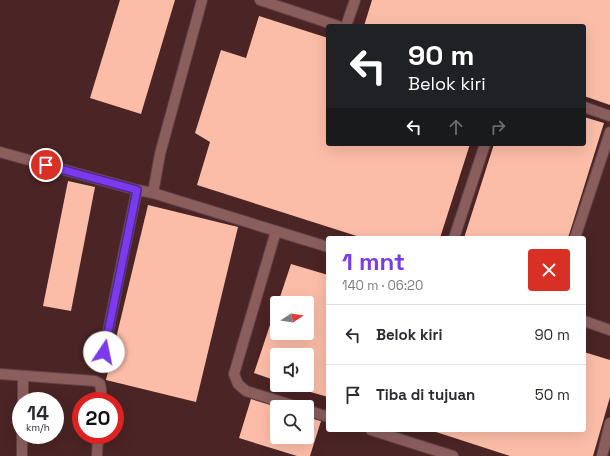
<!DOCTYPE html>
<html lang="id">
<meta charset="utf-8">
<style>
:root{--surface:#fff;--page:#f2f2f3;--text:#2b2b33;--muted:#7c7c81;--line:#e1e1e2;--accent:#7c3aed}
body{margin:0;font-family:"Space Grotesk",sans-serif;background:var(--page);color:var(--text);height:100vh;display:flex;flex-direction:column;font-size:15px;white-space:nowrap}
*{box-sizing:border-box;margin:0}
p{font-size:13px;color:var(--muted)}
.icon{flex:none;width:22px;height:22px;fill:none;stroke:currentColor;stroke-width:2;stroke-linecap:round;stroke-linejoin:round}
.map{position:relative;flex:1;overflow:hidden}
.side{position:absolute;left:326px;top:236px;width:260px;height:196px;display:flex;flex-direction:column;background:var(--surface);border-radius:4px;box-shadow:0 4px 16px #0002}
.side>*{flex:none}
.hud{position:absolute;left:326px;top:24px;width:260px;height:122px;border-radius:4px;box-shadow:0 4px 16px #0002;background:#202124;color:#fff;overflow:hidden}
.needle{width:26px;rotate:78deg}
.buttons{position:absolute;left:270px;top:296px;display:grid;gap:8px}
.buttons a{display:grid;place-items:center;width:44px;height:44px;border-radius:4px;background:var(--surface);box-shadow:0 4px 16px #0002;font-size:20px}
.speed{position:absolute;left:12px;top:392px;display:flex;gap:8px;font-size:20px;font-weight:700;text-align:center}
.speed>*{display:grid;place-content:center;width:52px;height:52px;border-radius:50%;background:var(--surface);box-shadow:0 4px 16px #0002;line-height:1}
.speed small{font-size:10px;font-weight:400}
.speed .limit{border:6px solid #d22;background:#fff;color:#111}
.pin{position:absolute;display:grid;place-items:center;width:34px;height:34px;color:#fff;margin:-17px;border:2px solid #fff;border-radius:50%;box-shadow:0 1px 4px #0007}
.me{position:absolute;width:44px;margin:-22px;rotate:11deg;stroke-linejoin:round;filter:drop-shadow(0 0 3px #0008)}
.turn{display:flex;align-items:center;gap:14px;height:84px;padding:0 16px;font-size:18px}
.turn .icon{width:52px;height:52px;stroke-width:2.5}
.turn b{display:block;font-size:28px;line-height:34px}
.lanes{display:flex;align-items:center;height:38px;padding:0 16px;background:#0003;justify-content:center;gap:20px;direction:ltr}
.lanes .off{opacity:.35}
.round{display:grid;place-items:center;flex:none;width:42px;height:42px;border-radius:4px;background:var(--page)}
.summary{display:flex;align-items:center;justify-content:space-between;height:68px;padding:0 16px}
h1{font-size:24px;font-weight:800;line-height:30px;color:var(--accent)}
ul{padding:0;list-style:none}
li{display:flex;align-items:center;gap:12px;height:60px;padding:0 16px;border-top:1px solid var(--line)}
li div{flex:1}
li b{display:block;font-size:15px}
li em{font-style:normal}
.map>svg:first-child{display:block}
.building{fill:#fcbda8}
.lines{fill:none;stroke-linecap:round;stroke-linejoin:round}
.minor-casing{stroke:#634244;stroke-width:12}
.minor{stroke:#8b5e5e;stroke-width:10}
.route-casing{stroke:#51269a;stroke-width:10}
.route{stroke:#7c3aed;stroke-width:7}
</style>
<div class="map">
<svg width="610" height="456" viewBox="0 0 610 456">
<rect width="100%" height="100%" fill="#4b2425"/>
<g class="building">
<path d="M120 0H175L141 114 90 98Z"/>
<path d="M372 0H610V105L584 96V26H364Z"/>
<path d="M259 16 328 38V144H470L440 238H363L197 185 210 142 195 133 221 50 246 58Z"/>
<path d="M584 117 604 123 568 238H464L494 144H584Z"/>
<path d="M68 181 95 187 71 311 43 306Z"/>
<path d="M148 205 238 227 196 402 106 380Z"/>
<path d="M291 264 328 275V397L307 391V355H277V381L254 373 275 310H277V333H307V303H278Z"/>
<path d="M584 352 610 360V397L593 456H510L436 432V430H584Z"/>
<path d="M251 399 277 407V437H307V417L321 421 310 456H297L239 438Z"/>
</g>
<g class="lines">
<defs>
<g id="minor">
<path d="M260 0 338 26"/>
<path d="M346 26 355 0"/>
<path d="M584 107 610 116"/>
<path d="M0 152 137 190 153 193 328 247"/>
<path d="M153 193 160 154 202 0"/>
<path d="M276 231 234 374 238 384 246 391 298 407"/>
<path d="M454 238 485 144"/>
<path d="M575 238 610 132"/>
<path d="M584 321 610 330"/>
<path d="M101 367 122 262 137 190"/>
<path d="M0 374 95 381 100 384 101 390V401"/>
<path d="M23 401V376"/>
<path d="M307 410 328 417"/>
<path d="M371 430 453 456"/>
<path d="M22 456V435"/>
<path d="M97 456 98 435"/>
<path d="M602 456 610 423"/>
</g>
</defs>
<use href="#minor" class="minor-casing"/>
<use href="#minor" class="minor"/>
</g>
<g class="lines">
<defs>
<path id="route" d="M46 165 137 190 104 352"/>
</defs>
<use href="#route" class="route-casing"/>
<use href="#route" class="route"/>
</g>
</svg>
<div class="buttons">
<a><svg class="needle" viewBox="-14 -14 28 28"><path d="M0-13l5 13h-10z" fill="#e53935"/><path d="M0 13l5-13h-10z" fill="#7c7c81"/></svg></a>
<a><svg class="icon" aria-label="sound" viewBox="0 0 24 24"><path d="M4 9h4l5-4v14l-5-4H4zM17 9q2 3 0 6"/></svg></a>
<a><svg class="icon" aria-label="search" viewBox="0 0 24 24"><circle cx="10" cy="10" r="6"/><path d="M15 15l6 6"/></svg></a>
</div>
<div class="speed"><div>14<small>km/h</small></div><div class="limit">20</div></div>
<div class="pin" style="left:46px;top:165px;background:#d93025"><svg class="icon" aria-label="arrive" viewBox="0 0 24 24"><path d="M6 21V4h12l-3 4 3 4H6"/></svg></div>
<svg class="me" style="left:104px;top:352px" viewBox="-20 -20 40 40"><circle r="19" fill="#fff"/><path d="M0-13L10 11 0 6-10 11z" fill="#7c3aed"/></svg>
<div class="hud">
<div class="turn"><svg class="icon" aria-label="left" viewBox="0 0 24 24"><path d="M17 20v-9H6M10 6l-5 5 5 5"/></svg><div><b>90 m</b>Belok kiri</div></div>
<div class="lanes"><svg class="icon" aria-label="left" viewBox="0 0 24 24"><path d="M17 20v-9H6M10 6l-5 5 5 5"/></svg><svg class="icon off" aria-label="ahead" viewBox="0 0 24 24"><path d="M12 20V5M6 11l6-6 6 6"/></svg><svg class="icon off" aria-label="right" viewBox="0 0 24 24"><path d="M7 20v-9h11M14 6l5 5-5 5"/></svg></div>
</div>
<section class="side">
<div class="summary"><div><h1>1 mnt</h1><p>140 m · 06:20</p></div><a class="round" style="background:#d93025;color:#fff"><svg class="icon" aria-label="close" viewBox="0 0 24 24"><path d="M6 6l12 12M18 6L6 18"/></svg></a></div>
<ul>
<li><svg class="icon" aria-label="left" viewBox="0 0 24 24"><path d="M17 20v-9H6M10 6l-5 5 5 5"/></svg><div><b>Belok kiri</b></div><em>90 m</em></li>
<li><svg class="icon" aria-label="arrive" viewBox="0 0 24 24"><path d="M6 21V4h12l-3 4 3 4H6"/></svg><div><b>Tiba di tujuan</b></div><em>50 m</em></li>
</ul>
</section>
</div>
